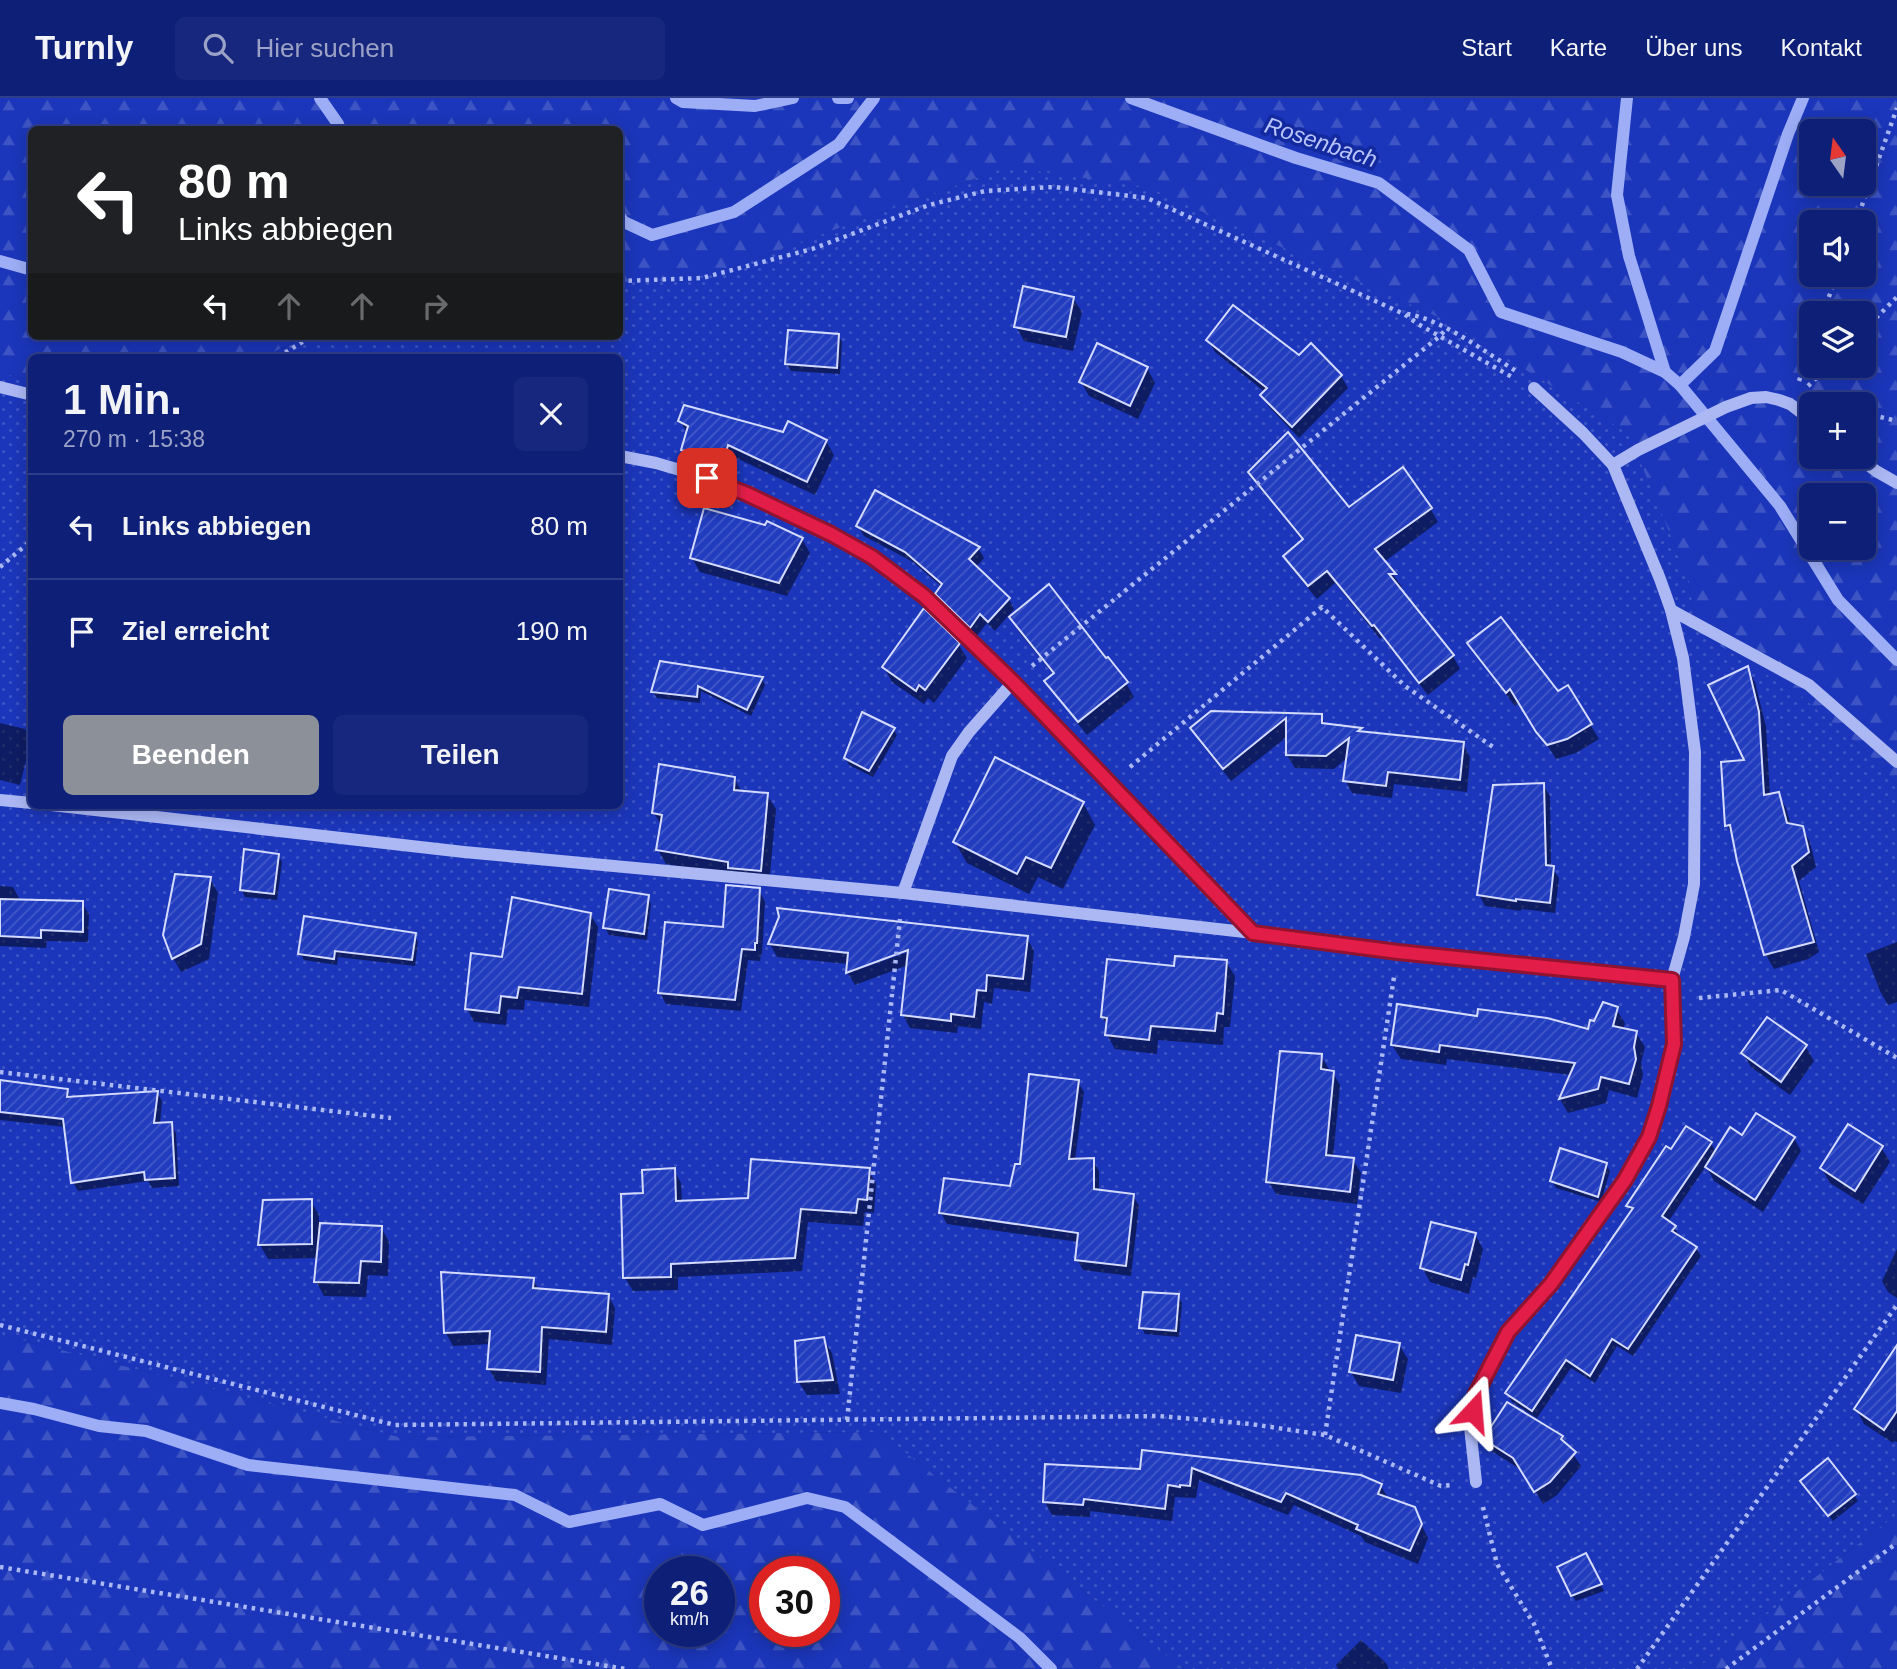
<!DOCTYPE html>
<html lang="de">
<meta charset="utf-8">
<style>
:root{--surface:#0e1f78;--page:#17277d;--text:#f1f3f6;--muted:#9ba2c6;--line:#2e3d8a;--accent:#8c9099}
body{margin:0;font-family:Arial,sans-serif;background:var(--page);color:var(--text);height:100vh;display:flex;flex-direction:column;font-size:26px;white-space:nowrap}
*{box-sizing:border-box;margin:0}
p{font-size:23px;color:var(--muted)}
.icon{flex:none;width:38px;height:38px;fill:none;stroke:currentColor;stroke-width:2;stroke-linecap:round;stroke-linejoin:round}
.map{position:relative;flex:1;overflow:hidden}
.details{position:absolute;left:28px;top:256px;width:595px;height:455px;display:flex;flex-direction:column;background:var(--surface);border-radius:10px;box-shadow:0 4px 18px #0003,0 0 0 2px var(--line)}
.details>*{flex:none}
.guide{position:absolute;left:28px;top:28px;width:595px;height:214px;border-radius:10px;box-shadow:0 4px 18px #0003,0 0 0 2px var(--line);background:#202124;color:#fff;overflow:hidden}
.needle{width:46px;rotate:346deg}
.tools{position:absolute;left:1799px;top:21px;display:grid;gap:14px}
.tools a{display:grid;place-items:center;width:77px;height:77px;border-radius:10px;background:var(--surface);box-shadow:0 4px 18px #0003,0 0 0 2px var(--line);font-size:35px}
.speed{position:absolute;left:644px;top:1458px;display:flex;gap:14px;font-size:35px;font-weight:700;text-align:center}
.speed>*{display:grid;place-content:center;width:91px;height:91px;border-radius:50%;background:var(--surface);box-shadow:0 4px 18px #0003,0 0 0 2px var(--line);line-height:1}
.speed small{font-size:18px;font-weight:400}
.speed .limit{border:10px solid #d22;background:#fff;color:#111}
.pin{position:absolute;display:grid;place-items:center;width:60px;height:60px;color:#fff;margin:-30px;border-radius:14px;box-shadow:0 4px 10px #0006}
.me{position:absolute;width:77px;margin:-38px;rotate:19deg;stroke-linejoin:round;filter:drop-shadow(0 0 5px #0008)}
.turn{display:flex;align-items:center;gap:24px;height:147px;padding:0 35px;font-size:32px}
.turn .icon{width:91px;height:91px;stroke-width:2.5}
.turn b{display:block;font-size:49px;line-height:60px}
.lanes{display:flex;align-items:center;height:66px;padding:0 35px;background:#0003;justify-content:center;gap:35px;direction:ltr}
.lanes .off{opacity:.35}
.round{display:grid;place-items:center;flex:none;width:74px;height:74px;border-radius:10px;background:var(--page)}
.headline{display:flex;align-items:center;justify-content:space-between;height:119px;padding:0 35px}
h1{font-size:42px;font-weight:700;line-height:52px}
.cta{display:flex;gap:14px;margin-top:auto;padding:14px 35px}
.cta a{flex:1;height:80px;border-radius:10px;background:var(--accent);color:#fff;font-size:28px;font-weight:700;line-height:80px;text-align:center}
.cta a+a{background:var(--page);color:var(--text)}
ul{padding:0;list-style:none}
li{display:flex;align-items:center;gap:21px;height:105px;padding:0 35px;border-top:2px solid var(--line)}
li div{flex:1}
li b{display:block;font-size:26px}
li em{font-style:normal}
header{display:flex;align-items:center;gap:42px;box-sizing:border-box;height:98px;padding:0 35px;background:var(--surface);border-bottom:2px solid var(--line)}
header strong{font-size:33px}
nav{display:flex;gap:38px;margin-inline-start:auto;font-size:24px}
.search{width:490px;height:63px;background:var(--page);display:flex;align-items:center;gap:18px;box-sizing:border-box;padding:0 24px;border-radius:10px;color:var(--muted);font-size:26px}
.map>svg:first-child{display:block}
.forest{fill:url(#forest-firs);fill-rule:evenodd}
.garden{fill:url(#garden-dots)}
.shadow{fill:#0007;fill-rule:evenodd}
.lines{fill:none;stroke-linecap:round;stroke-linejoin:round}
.stream{stroke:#9daef7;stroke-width:12}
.building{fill:url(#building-hatch);stroke:#d4dbfe;stroke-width:2}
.path{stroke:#abb8f4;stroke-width:4.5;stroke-dasharray:3.5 5;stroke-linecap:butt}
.minor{stroke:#abb8f4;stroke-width:12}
.route-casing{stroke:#92132f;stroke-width:18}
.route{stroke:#e11d48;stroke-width:12}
.labels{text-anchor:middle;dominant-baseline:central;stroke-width:7;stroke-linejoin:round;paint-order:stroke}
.water-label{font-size:23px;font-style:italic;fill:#b8c4fa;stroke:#1329a0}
</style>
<header>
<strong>Turnly</strong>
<div class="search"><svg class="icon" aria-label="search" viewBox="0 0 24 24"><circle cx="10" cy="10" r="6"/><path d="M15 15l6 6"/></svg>Hier suchen</div>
<nav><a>Start</a><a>Karte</a><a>Über uns</a><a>Kontakt</a></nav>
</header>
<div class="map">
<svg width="1897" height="1571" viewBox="0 0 1897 1571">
<defs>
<pattern id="forest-firs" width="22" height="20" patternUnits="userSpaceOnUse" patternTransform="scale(1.75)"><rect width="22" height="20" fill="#1b36ba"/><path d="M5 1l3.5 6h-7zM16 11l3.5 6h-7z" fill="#3d54c4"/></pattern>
<pattern id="garden-dots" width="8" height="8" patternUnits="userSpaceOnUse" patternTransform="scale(1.75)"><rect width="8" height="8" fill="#1b36ba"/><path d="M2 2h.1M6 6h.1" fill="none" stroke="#3d54c4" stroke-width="1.8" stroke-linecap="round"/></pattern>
<pattern id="building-hatch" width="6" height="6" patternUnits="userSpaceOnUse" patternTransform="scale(1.75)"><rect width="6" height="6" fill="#213cbe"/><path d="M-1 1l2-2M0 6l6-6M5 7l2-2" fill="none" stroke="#4259c8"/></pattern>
</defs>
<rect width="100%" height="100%" fill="#1329a0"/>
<g class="forest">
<path d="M0 0H1897V687L1864 652 1801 598 1699 535 1686 475 1628 336 1007 69 694 183 620 184V32H32V238H306L264 259H32L31 282 0 275ZM1811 33H1864V86H1811ZM1811 124H1864V177H1811ZM1811 215H1864V268H1811ZM1811 306H1864V359H1811ZM1811 397H1864V450H1811Z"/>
<path d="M0 1236 399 1339 879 1334 1184 1571H0ZM660 1474H719V1533H660ZM765 1474H824V1533H765Z"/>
<path d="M1897 1416V1571H1696Z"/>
</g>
<path class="garden" d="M1007 69 1147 89 1447 223 1629 336 1686 475 1699 535 1801 598 1864 652 1897 687V1416L1696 1571H1184L879 1334 399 1339 0 1236V275L31 282 32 707H620V259H265L307 238H620V184L694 183Z"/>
<g class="shadow">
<path d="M1073 200 1082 214 1073 253 1024 243 1016 228Z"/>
<path d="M838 237 842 244 840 276 791 273 787 266Z"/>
<path d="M1208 242 1299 259 1341 278 1348 290 1299 340 1269 309 1262 297 1265 294 1215 254Z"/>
<path d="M1147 270 1155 285 1138 321 1089 298 1081 284Z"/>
<path d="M680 323 826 343 834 357 815 397 736 360 732 377 692 366 683 351 688 336Z"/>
<path d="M1250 374 1348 411 1430 410 1438 424 1384 464 1402 489H1398L1453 558 1460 571 1428 597 1382 539 1380 541 1335 485 1317 501 1293 472 1286 458 1303 443 1258 388Z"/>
<path d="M858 428 978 450 984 460 975 470 1009 501 1014 511 995 533 987 525 976 539 943 506 937 496 942 489 913 464 864 438Z"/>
<path d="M802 441 810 455 787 498 700 474 692 460Z"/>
<path d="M1011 520 1106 562 1126 585 1134 599 1087 637 1055 597 1047 583 1054 577 1019 534Z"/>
<path d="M1469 545 1558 596 1568 590 1599 641 1576 655 1556 661 1520 604 1515 608 1478 560Z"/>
<path d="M958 546 967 560 934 605 928 600 924 606 892 584 884 569Z"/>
<path d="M662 565 762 581 765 587 751 618 701 593 700 605 657 600 653 594Z"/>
<path d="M1747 570 1755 584 1766 629 1770 698 1778 696 1786 710 1791 727 1802 729 1810 744 1816 769 1799 783 1819 854 1808 861 1774 871 1766 857 1738 762 1735 742 1727 728 1723 666 1747 664Z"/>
<path d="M1212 615 1321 617 1326 627 1361 632 1362 635 1463 646 1470 659 1467 694 1394 686 1392 700 1352 695 1345 682 1348 659 1334 671 1295 670 1287 657 1288 638 1231 683 1199 643 1192 630Z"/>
<path d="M0 625 25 631 31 642 20 687 0 682Z"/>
<path d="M893 631 897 637 873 679 849 667 846 660Z"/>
<path d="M734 680 742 694 767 697 776 711 769 787 734 777 666 766 658 752 662 729 654 715Z"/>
<path d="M1543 687 1550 698 1551 769 1559 780 1555 815 1521 811V813L1485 808 1479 797Z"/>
<path d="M1083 705 1095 727 1063 791 1038 779 1029 796 967 765 955 744Z"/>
<path d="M278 757 282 764 277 802 245 799 242 792Z"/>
<path d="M210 781 218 795 209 861 181 874 173 860Z"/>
<path d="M0 788 13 789 19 800V803L82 805 89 816 88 844 47 843 46 850 0 848Z"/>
<path d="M759 792 765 804 762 856H761L760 863 748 862 741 913 666 906 660 895 724 831Z"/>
<path d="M648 799 651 806 647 842 609 837 605 830Z"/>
<path d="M590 816 598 829 589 909 525 902 524 912 508 911 506 927 474 924 467 910 504 861Z"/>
<path d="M781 819 1027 840 1034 853 1030 894 994 890 992 906 984 904 981 931 958 928 957 935 910 930 903 917 908 867 855 887 847 874 848 866 777 859 770 846ZM916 847 917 851 854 873V870Z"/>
<path d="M414 837 418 844 415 868 338 859 337 867 304 862 300 855Z"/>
<path d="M1897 844V904L1888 907 1880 893 1866 856Z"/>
<path d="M1226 864 1235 878 1230 929H1224L1223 947 1158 942 1157 956 1115 951 1107 937 1108 928 1102 919 1175 870Z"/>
<path d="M1616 911 1625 925 1623 932 1636 935 1645 949 1641 965 1643 977 1637 1000 1609 992 1606 1005 1568 1015 1560 1001 1571 977 1447 961 1446 967 1401 961 1392 947 1589 933 1595 925Z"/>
<path d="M1806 949 1814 963 1790 997 1751 969 1743 955Z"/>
<path d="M1321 958 1329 971 1328 974 1333 975 1340 987 1333 1060 1353 1062 1361 1075 1357 1106 1276 1096 1268 1083Z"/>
<path d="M0 984 67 993 71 1001 157 994 162 1003 160 1026H171L176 1035 179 1088 152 1090 148 1083 78 1093 73 1084 66 1029 0 1022Z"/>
<path d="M1078 984 1084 994 1075 1062H1093L1099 1073V1094L1133 1097 1139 1108 1131 1178 1083 1172 1077 1161 1079 1144 947 1126 941 1115 1012 1090 1021 1068Z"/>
<path d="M1742 1039 1794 1040 1801 1053 1763 1114 1714 1083 1706 1068 1668 1124 1674 1129 1679 1137 1678 1139 1696 1150 1701 1158 1633 1258 1617 1248 1595 1285 1571 1270 1537 1320 1512 1304 1507 1295 1632 1115 1628 1108 1671 1054 1711 1045 1716 1055Z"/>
<path d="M1881 1049 1890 1064 1863 1106 1830 1085 1822 1071Z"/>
<path d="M1606 1067 1610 1073 1601 1104 1556 1090 1552 1083Z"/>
<path d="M674 1072 681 1085 682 1105 750 1101 868 1072 876 1085 874 1115 865 1114 863 1128 808 1124 802 1173 678 1179V1192L633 1193 625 1180 645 1096Z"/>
<path d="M311 1103 319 1117V1126L381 1129 389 1144 388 1178 368 1177 366 1199 324 1198 316 1183 318 1160 268 1161 260 1147 264 1104Z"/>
<path d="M1475 1136 1483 1151 1476 1180 1473 1179 1469 1196 1430 1184 1422 1169Z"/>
<path d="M1897 1151V1200L1888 1194 1882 1183Z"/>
<path d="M443 1176 533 1182 540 1193 608 1197 615 1210 612 1247 549 1241 546 1287 496 1283 489 1271 491 1246 453 1248 446 1235Z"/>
<path d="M1178 1198 1182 1205 1179 1239 1145 1236 1141 1229Z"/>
<path d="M823 1241 832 1255 840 1296 807 1297 798 1283Z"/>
<path d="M1399 1247 1408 1261 1401 1295 1359 1288 1351 1274Z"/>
<path d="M1897 1272V1344L1894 1343 1893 1345 1864 1326 1856 1311Z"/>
<path d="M1562 1339 1581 1368 1557 1397 1543 1406 1523 1373 1493 1354 1485 1341Z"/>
<path d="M1144 1354 1381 1388 1389 1402 1413 1410 1428 1440 1418 1466 1365 1444 1361 1438 1294 1407 1288 1417 1199 1382 1196 1400 1175 1399 1172 1423 1090 1413V1419L1052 1417 1045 1404 1142 1373Z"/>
<path d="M1806 1389 1854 1397 1858 1403 1833 1423Z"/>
<path d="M1589 1464 1604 1493 1576 1503 1572 1497Z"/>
<path d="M1361 1542 1386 1565 1389 1571H1338L1336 1567Z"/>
</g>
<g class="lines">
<g class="stream">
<path d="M320 0 338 26 340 32"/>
<path d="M676 0 683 4 755 8 793 0"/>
<path d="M838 0H848"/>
<path d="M1131 0 1296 60 1379 85 1469 152 1501 214 1622 254 1665 274 1680 287 1780 408 1838 502 1897 562"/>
<path d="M1627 0 1617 97 1629 158 1665 274"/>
<path d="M620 119 624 124 652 137 734 114 839 46 874 0"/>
<path d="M0 163 32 172"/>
<path d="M1680 287 1715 253 1788 36 1803 0"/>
<path d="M0 1305 34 1311 99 1328 146 1333 248 1367 515 1397 569 1424 660 1406 703 1427 807 1400 845 1409 1020 1540 1051 1571"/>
</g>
</g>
<g class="building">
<path d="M1023 188 1074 199 1066 239 1014 229Z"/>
<path d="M1233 207 1299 257 1311 245 1342 277 1292 329 1260 297 1267 290 1206 242Z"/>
<path d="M788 232 839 236 837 270 785 266Z"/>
<path d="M1097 245 1148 269 1130 308 1079 284Z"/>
<path d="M684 307 783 334 788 323 827 342 807 384 728 347 724 363 681 352 688 328 678 323Z"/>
<path d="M1288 334 1349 409 1403 369 1432 410 1375 451 1396 476H1389L1454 557 1419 585 1374 527 1372 528 1327 473 1308 488 1283 458 1303 441 1248 374Z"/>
<path d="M875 392 980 449 969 461 1010 500 988 524 980 516 970 530 935 496 942 486 905 454 856 428Z"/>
<path d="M704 410 765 427 767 423 803 440 779 485 690 460Z"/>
<path d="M1049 486 1106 560 1108 559 1128 584 1078 624 1044 583 1054 575 1009 519Z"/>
<path d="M924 510 960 545 925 592 919 587 916 593 882 569Z"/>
<path d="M1501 519 1558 593 1568 587 1592 626 1567 641 1547 647 1536 634 1510 591 1506 595 1467 545Z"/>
<path d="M660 563 666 564 763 579 747 612 698 588 697 599 651 594Z"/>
<path d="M1748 568 1759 614 1764 697 1779 694 1787 725 1803 728 1809 754 1792 768 1814 844 1764 857 1737 763 1730 727 1725 728 1721 664 1744 662 1708 587Z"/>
<path d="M1211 613 1322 616V625L1362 630 1358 633 1464 644 1460 682 1388 674 1386 688 1343 683 1349 640 1326 658 1286 657V620L1223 671 1190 630Z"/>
<path d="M862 614 895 630 869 673 844 660Z"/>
<path d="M995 659 1084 704 1051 770 1026 759 1017 776 953 744Z"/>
<path d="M659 666 735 679 734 692 768 695 761 773 728 770V764L656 752 662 717 652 715Z"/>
<path d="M1544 685 1546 767 1554 768 1550 805 1516 801V803L1477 797 1493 687Z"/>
<path d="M244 751 279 756 274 796 240 792Z"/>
<path d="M175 776 211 779 201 846 172 861 163 837Z"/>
<path d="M726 787 760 790 757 845H755V852L742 851 735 902 658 895 665 824 723 829Z"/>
<path d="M609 791 649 797 644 836 603 830Z"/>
<path d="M512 799 591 815 582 896 519 889 517 900 501 898 499 915 465 911 471 855 502 859Z"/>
<path d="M0 801 83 803V834L41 832V840L0 838Z"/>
<path d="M777 810 1028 838 1023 881 987 877 986 893 977 892 974 919 951 916V923L901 917 908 852 846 875 848 855 768 846 779 819Z"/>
<path d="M304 818 416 835 412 862 335 853 334 861 298 856Z"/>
<path d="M1175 858 1227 862 1223 916 1217 915 1215 933 1151 928 1149 942 1105 937 1107 920 1101 919 1107 861 1174 868Z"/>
<path d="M1603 904 1618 909 1613 928 1637 933 1634 949 1636 961 1629 986 1601 979 1598 991 1559 1001 1575 965 1440 947 1439 954 1391 947 1397 906 1477 918 1478 911 1547 920 1588 931 1590 922 1594 923Z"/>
<path d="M1767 919 1807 947 1781 984 1741 955Z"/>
<path d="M1280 953 1322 956 1321 971 1334 973 1326 1057 1354 1060 1350 1094 1266 1084Z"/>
<path d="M1029 976 1079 982 1069 1061 1094 1060V1091L1134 1096 1126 1168 1075 1162 1078 1135 939 1115 944 1080 1010 1088 1015 1066H1020Z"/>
<path d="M0 982 68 991 67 999 158 993 154 1025 172 1024 175 1080 145 1082 144 1074 71 1085 63 1021 0 1014Z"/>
<path d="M1756 1015 1795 1039 1755 1102 1705 1069 1730 1029 1742 1037Z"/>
<path d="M1848 1026 1883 1048 1855 1093 1820 1070Z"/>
<path d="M1686 1028 1712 1044 1662 1118 1676 1128 1672 1133 1697 1149 1628 1251 1612 1241 1590 1278 1566 1262 1532 1313 1505 1295 1633 1110 1626 1108 1666 1048 1671 1051Z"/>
<path d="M1560 1050 1607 1065 1598 1099 1550 1083Z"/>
<path d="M751 1061 870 1070 867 1102 858 1101 856 1115 801 1111 795 1160 671 1166V1179L623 1180 621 1096 643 1095 642 1072 675 1070 676 1103 748 1100Z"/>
<path d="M312 1101V1146L258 1147 263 1102Z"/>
<path d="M1431 1124 1476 1135 1468 1167 1465 1166 1461 1182 1420 1170Z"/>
<path d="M320 1125 382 1128 381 1164 361 1163 359 1185 314 1184Z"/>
<path d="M441 1174 534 1180 533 1190 609 1196 606 1234 542 1229 540 1274 487 1271 490 1233 444 1235Z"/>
<path d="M1143 1194 1179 1196 1176 1233 1139 1230Z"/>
<path d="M1356 1237 1400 1245 1393 1282 1349 1274Z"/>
<path d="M824 1239 833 1282 797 1284 795 1243Z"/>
<path d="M1897 1247V1313L1884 1332 1854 1311Z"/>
<path d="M1507 1304 1563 1338 1561 1341 1576 1354 1550 1384 1534 1394 1513 1360 1483 1341Z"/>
<path d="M1142 1352 1361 1377 1382 1386 1378 1396 1415 1409 1422 1426 1410 1453 1356 1431 1358 1427 1286 1395 1281 1404 1192 1370 1190 1388 1180 1387V1389L1168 1387 1165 1411 1084 1401 1083 1407 1043 1404 1045 1366 1140 1371Z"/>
<path d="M1828 1360 1856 1396 1828 1418 1800 1383Z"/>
<path d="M1586 1455 1602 1486 1571 1498 1557 1469Z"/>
</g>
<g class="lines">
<g class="path">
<path d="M1856 124 1897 10"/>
<path d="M620 183 702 180 812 151 929 107 985 93 1054 89 1147 100 1404 216 1418 226 1512 279"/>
<path d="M1823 215 1837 177"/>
<path d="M1407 216C1442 221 1485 254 1516 273"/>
<path d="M1864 232 1897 199"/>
<path d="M278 259 312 238"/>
<path d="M1799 283 1811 248"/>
<path d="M1808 288 1829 268"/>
<path d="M1864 315 1897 323"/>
<path d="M0 469 32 442"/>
<path d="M1032 568 1440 238 1446 231"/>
<path d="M1130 669 1322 509 1405 588 1493 649"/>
<path d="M1699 900 1781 892 1897 960"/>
<path d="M0 974 391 1020"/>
<path d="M0 1227 395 1327 1159 1318 1251 1326 1325 1337 1441 1388 1452 1387"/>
<path d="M847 1322 900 821"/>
<path d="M1325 1337 1394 879"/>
<path d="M1483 1409 1497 1466 1534 1526 1552 1571"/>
<path d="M0 1469 626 1571"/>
<path d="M1637 1571 1897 1207"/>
<path d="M1726 1571 1897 1445"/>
</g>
<g class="minor">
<path d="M0 289 32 297"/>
<path d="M620 358 656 365 707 380 747 395 831 436 872 459 924 498 1013 584 1253 835"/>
<path d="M1858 359 1876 373 1897 385"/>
<path d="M1613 367 1638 352 1726 309 1751 300 1766 299 1779 302 1790 306 1811 322"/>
<path d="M1671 512 1809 587 1897 664"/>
<path d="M0 702 32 705"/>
<path d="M51 707 464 754 903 795 1253 835 1397 854 1672 882"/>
<path d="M903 795 952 658 969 634 1013 584"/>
<path d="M1476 1384 1470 1329 1476 1296 1508 1234 1551 1186 1625 1082 1649 1039 1659 1008 1674 946 1672 882 1684 839 1694 786 1695 654 1683 560 1671 512 1660 481 1613 367 1583 335 1534 290"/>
</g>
</g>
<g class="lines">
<defs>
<path id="route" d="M707 380 747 396 831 436 872 459 924 498 1013 584 1253 835 1398 854 1672 882 1674 946 1659 1008 1649 1039 1625 1082 1551 1186 1508 1234 1476 1296 1473 1313"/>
</defs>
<use href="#route" class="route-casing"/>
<use href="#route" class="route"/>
</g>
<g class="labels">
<g class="water-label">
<text transform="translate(1321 44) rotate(18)">Rosenbach</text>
</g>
</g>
</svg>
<div class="tools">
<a><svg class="needle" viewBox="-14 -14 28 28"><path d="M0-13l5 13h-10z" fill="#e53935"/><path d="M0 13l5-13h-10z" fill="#9ba2c6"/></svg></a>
<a><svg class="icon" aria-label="sound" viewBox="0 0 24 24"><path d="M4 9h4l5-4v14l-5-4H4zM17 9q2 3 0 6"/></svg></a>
<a><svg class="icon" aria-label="layers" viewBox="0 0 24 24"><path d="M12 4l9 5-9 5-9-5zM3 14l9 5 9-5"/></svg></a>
<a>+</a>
<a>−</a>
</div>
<div class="speed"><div>26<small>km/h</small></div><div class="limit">30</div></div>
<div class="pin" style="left:707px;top:380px;background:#d93025"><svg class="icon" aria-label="arrive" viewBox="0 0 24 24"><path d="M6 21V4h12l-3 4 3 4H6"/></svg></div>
<svg class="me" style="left:1473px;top:1313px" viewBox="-20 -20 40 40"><path d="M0-17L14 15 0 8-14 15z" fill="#e11d48" stroke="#fff" stroke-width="4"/></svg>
<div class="guide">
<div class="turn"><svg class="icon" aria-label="left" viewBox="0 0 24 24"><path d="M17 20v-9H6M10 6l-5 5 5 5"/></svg><div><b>80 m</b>Links abbiegen</div></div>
<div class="lanes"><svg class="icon" aria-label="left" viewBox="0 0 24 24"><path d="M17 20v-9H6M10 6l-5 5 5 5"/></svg><svg class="icon off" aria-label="ahead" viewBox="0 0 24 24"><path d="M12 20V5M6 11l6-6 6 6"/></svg><svg class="icon off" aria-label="ahead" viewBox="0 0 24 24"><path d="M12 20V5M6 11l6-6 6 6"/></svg><svg class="icon off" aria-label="right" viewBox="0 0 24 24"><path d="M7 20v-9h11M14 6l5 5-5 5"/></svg></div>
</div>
<section class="details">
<div class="headline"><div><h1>1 Min.</h1><p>270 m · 15:38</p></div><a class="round"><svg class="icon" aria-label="close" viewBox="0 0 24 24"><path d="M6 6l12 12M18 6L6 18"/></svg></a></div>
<ul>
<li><svg class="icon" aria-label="left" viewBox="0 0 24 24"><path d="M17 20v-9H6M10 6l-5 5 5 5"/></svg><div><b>Links abbiegen</b></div><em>80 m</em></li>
<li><svg class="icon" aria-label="arrive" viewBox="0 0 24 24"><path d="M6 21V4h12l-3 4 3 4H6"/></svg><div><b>Ziel erreicht</b></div><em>190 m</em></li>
</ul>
<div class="cta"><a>Beenden</a><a>Teilen</a></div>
</section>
</div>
